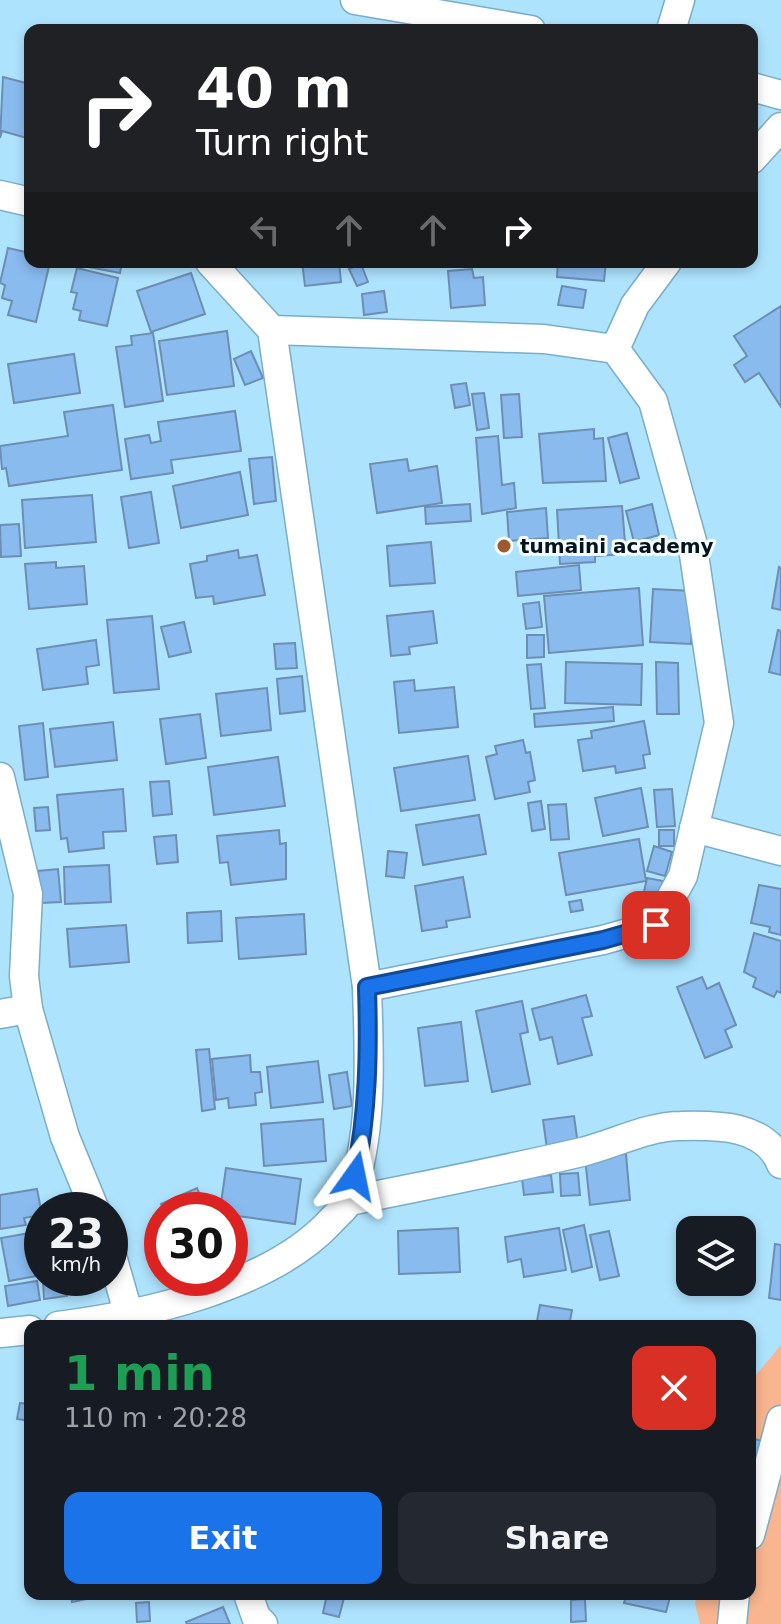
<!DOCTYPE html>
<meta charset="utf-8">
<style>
:root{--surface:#171b24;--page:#242831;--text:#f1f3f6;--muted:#9ea1a6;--accent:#1a73e8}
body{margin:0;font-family:"DejaVu Sans",sans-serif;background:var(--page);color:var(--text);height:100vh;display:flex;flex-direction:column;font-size:30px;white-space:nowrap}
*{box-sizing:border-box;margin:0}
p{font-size:26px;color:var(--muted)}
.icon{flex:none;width:44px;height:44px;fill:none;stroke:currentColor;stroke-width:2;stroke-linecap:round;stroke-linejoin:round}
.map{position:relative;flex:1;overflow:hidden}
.details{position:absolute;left:24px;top:1320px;width:732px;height:280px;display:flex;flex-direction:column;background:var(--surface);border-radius:16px;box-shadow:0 4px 12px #0003}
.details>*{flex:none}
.guide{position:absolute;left:24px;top:24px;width:734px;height:244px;border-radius:16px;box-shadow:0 4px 12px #0003;background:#202124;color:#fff;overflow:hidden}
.controls{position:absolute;left:676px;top:1216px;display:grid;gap:16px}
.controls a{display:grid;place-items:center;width:80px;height:80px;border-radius:16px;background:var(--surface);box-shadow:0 4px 12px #0003;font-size:40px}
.speed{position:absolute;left:24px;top:1192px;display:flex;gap:16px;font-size:40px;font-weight:700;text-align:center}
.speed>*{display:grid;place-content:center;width:104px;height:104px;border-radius:50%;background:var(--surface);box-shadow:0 4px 12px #0003;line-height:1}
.speed small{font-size:20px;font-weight:400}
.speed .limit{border:12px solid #d22;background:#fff;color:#111}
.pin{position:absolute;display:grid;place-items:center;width:68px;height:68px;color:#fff;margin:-34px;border-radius:16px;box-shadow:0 4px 12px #0006}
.me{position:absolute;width:88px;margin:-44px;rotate:12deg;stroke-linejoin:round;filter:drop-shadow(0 0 6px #0008)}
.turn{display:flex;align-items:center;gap:28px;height:168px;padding:0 40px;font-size:36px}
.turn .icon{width:104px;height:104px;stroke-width:2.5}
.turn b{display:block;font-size:56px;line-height:68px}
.lanes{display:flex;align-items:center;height:76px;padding:0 40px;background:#0003;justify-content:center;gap:40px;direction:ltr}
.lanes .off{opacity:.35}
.round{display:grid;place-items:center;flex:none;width:84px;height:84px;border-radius:16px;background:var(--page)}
.summary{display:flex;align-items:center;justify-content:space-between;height:136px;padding:0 40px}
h1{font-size:48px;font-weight:600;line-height:60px;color:#1e9e55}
.primary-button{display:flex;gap:16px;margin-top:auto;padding:16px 40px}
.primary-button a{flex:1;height:92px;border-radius:16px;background:var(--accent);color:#fff;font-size:32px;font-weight:600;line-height:92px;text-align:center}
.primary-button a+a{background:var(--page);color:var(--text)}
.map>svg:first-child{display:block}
.green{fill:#f8b58f}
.building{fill:#8abbef;stroke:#6d8eb2;stroke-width:2}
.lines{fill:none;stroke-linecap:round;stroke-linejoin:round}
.minor-casing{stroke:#7aadc7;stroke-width:31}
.minor{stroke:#fff;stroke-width:28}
.route-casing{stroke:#114b97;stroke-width:20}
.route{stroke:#1a73e8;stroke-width:14}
.poi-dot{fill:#9e592e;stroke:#f7fcff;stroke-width:3}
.labels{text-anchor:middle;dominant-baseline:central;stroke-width:6;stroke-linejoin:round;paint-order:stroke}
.poi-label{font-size:20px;font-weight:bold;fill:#02151e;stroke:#f7fcff;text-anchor:start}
</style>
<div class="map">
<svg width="781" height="1624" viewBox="0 0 781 1624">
<rect width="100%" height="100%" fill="#aee3fe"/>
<path class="green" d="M781 1345V1624H700L695 1603 697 1594H750V1382Z"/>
<g class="building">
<path d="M3 77 30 84V139L2 131 0 138Z"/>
<path d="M8 248 30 253V262H50L36 322 8 315 12 301 2 298 5 285 0 283Z"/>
<path d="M79 262H122L120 273 78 265Z"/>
<path d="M302 262H339L341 282 305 286Z"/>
<path d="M453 262H491V264L453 267Z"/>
<path d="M558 262H606L604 281 557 277Z"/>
<path d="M361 264 368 282 357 286 349 269Z"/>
<path d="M77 268 118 278 107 326 79 320 81 311 73 309 77 293 71 292Z"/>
<path d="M472 269 474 278 483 277 485 305 451 308 448 271Z"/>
<path d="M191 273 205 314 151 332 137 291Z"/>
<path d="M562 286 586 290 583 308 558 305Z"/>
<path d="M384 291 387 312 364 315 362 294Z"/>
<path d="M781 306V407L759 373 745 382 734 365 747 356 734 336Z"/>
<path d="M227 331 234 386 167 395 159 341Z"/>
<path d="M153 333 163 401 125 407 116 347 132 345 131 336Z"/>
<path d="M251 351 263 378 245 385 234 359Z"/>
<path d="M74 354 80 393 14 403 8 364Z"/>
<path d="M466 383 470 405 455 408 451 385Z"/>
<path d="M484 393 489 428 477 430 472 394Z"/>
<path d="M519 394 522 437 504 438 501 395Z"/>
<path d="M113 405 122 470 9 486 6 468 2 469 0 446 68 436 64 412Z"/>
<path d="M235 411 241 451 171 460 173 473 131 479 125 439 149 435 151 443 161 441 158 422Z"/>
<path d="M594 429V439L603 438 606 481 543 483 539 434Z"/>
<path d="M627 433 639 478 620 483 608 438Z"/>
<path d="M498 436 502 485 514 483 516 508 482 514 476 438Z"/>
<path d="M272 457 276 501 254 504 249 459Z"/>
<path d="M407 459 409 471 437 466 442 503 377 513 370 464Z"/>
<path d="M240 472 248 515 181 528 173 486Z"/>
<path d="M151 492 159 543 129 548 121 497Z"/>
<path d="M92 495 96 542 25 548 22 500Z"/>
<path d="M470 504 471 521 426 524 425 507Z"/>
<path d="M652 504 659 535 634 542 626 511Z"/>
<path d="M622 506 626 554 595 556V562L560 564 557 510Z"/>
<path d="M546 508 548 538 509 541 507 512Z"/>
<path d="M19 524 21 556 1 557 0 525Z"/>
<path d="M540 541H551L550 553H540Z"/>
<path d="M431 542 435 583 390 586 387 546Z"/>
<path d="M238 550 239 558 257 555 265 595 214 604 213 596 196 598 190 564 207 561V556Z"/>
<path d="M56 562V568L84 566 87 604 29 609 25 564Z"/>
<path d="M579 565 581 590 518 596 516 572Z"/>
<path d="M779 567 781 568V610L772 608Z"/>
<path d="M639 588 643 645 549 653 544 596Z"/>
<path d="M653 589 693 591 691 644 650 642Z"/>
<path d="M539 602 542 627 526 629 523 604Z"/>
<path d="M433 611 437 643 409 647 410 654 391 656 387 616Z"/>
<path d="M152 616 159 689 114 693 107 620Z"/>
<path d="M184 622 191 652 169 657 161 627Z"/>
<path d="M778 630 781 631V675L769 672Z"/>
<path d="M527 635H544V657L527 658Z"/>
<path d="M96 640 99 665 86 667 88 684 43 690 37 649Z"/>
<path d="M295 643 297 668 276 669 274 644Z"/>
<path d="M566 662 642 664 641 705 565 703Z"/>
<path d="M656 662 678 663 679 714H657Z"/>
<path d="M541 664 545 708 531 709 527 665Z"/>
<path d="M302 676 305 711 280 714 277 679Z"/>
<path d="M414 680 415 691 454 687 458 727 399 733 394 682Z"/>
<path d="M267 688 271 730 221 736 216 694Z"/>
<path d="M613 707 614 721 535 727 534 714Z"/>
<path d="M200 714 206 758 166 764 160 719Z"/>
<path d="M644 721 650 754 643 755 645 768 616 773 615 766 583 771 578 740 592 738 591 731Z"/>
<path d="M113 722 117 760 55 767 50 729Z"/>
<path d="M43 723 48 777 25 780 19 726Z"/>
<path d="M523 740 526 753 530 752 535 780 528 782 530 792 495 799 486 757 497 754 495 746Z"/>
<path d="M468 756 475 800 401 811 394 768Z"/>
<path d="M278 757 285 806 214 815 208 767Z"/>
<path d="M169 781 172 814 153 816 150 782Z"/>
<path d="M641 788 648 827 603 836 595 798Z"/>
<path d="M123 789 126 831 103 832 104 848 69 852 67 838 61 839 57 795Z"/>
<path d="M672 789 675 826 657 827 654 790Z"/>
<path d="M541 801 545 829 532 831 528 803Z"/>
<path d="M566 804 569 839 551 840 548 805Z"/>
<path d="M48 807 50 830 36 831 34 808Z"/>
<path d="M479 815 486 854 423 865 416 825Z"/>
<path d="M279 830 280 844 286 843V879L231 885 228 862 220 863 217 836Z"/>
<rect x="659" y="830" width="15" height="16"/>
<path d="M176 835 178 862 157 864 154 837Z"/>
<path d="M639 839 646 881 566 895 559 853Z"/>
<path d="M654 846 672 852 665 876 647 871Z"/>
<path d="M388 851 407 853 404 878 386 876Z"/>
<path d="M109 865 111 902 65 904 64 867Z"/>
<path d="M58 869 61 902 41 903 38 871Z"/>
<path d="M463 877 470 917 446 921 447 927 422 931 415 886Z"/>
<path d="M647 878 663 881 657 904 642 901Z"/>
<path d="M759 885 781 889V935L769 932 770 927 751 923Z"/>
<path d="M581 900 583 910 571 912 569 902Z"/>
<path d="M221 911 222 941 188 943 187 913Z"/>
<path d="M304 914 306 954 239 959 236 918Z"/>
<path d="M126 925 129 962 70 967 67 929Z"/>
<path d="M754 933 781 941V993L777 991 774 997 753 987 756 978 744 972Z"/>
<path d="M702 977 707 989 719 983 736 1025 725 1030 732 1047 705 1058 677 987Z"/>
<path d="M586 995 592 1016 582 1018 592 1055 558 1064 552 1037 540 1040 532 1009Z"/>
<path d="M522 1001 528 1032 520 1034 530 1084 492 1092 476 1011Z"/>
<path d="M461 1022 468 1081 425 1086 418 1028Z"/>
<path d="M209 1049 215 1109 202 1111 196 1050Z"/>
<path d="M250 1055 251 1072H260L262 1092 255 1093 256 1105 229 1108 228 1098 216 1100 212 1059Z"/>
<path d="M318 1061 323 1102 271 1108 267 1067Z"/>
<path d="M347 1072 352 1106 334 1109 329 1075Z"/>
<path d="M574 1116 578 1145 547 1149 543 1120Z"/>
<path d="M323 1119 326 1161 264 1166 261 1124Z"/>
<path d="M626 1154 630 1200 590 1205 585 1158Z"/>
<path d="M226 1168 301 1179 295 1224 230 1215V1210H220Z"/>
<path d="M578 1173 580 1195 561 1196 560 1174Z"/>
<path d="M551 1175 553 1192 524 1195 522 1178Z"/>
<path d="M197 1188 206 1210H164L161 1204Z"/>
<path d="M37 1189 42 1215 24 1218 26 1225 0 1229V1195Z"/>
<path d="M584 1225 592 1267 572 1272 563 1230Z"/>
<path d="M458 1228 460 1272 399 1274 398 1231Z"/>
<path d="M559 1228 566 1270 524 1277 521 1259 508 1262 505 1237Z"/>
<path d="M41 1231 42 1275 9 1281 1 1238Z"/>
<path d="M609 1231 619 1276 600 1280 590 1235Z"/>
<path d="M775 1244 781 1245V1300L769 1298Z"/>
<path d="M65 1278 67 1296 44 1299 43 1280Z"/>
<path d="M37 1281 40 1300 8 1306 5 1286Z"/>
<path d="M540 1305 572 1310 569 1326H536Z"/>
<path d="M20 1403 30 1404V1421L17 1419Z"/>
<path d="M754 1439 774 1443 770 1459 754 1456 750 1473Z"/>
<path d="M71 1594H110L72 1602Z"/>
<path d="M327 1594H345L339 1617 323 1613Z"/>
<path d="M627 1594 670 1597 666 1612 624 1603Z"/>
<path d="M585 1599 586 1621 571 1622V1600Z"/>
<path d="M149 1602 150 1621 137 1622 136 1603Z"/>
<path d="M223 1607 230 1624H187L186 1622Z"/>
</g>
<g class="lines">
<defs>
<g id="minor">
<path d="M355 0 531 30"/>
<path d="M671 30 680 0"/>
<path d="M752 87 781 95"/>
<path d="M752 159 781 127"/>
<path d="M0 195 30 202"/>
<path d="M272 330 544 339 615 349 653 401 692 541 719 723 683 876 656 925 603 940 367 987"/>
<path d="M615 349 635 305 667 262"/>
<path d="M0 777 28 894 24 976 28 1009"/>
<path d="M694 828 781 851"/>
<path d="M0 1014 28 1009 65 1137 95 1210"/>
<path d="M350 1201C427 1185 505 1170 582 1152 615 1144 647 1126 681 1126 718 1125 766 1125 781 1164"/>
<path d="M110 1249 132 1326"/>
<path d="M58 1326C144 1315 270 1287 331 1221 337 1214 347 1207 350 1198 374 1131 369 1056 367 987L272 330 210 262"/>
<path d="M0 1333 30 1330"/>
<path d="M750 1535 781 1420"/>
<path d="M248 1594 256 1617 263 1624"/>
<path d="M732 1624 735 1594"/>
</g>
</defs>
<use href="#minor" class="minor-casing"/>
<use href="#minor" class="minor"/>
</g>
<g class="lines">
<defs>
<path id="route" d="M355 1176C368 1112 369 1052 367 987L603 940 656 925"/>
</defs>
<use href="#route" class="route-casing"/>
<use href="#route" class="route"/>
</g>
<circle class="poi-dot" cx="504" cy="546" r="8"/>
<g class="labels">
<g class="poi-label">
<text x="520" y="546">tumaini academy</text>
</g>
</g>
</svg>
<div class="controls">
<a><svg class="icon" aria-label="layers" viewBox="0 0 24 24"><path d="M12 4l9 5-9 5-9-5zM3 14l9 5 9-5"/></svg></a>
</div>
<div class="speed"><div>23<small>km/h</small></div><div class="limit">30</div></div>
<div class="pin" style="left:656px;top:925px;background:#d93025"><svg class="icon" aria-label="arrive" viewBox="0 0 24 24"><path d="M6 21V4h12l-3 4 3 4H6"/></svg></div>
<svg class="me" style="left:355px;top:1176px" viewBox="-20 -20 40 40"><path d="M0-17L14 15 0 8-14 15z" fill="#1a73e8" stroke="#fff" stroke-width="4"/></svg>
<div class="guide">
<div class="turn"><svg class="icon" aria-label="right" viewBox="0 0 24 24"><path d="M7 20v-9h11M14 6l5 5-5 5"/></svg><div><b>40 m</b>Turn right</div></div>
<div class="lanes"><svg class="icon off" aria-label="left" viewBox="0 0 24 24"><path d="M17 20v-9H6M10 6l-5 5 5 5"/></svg><svg class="icon off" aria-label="ahead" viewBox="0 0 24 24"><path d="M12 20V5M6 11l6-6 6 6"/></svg><svg class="icon off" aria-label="ahead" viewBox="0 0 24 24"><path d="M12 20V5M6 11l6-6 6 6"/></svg><svg class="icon" aria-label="right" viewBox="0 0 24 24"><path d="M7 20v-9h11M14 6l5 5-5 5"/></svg></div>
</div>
<section class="details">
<div class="summary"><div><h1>1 min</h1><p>110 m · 20:28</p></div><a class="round" style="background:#d93025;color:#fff"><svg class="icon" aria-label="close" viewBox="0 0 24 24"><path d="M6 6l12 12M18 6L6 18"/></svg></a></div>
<div class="primary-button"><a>Exit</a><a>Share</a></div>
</section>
</div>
